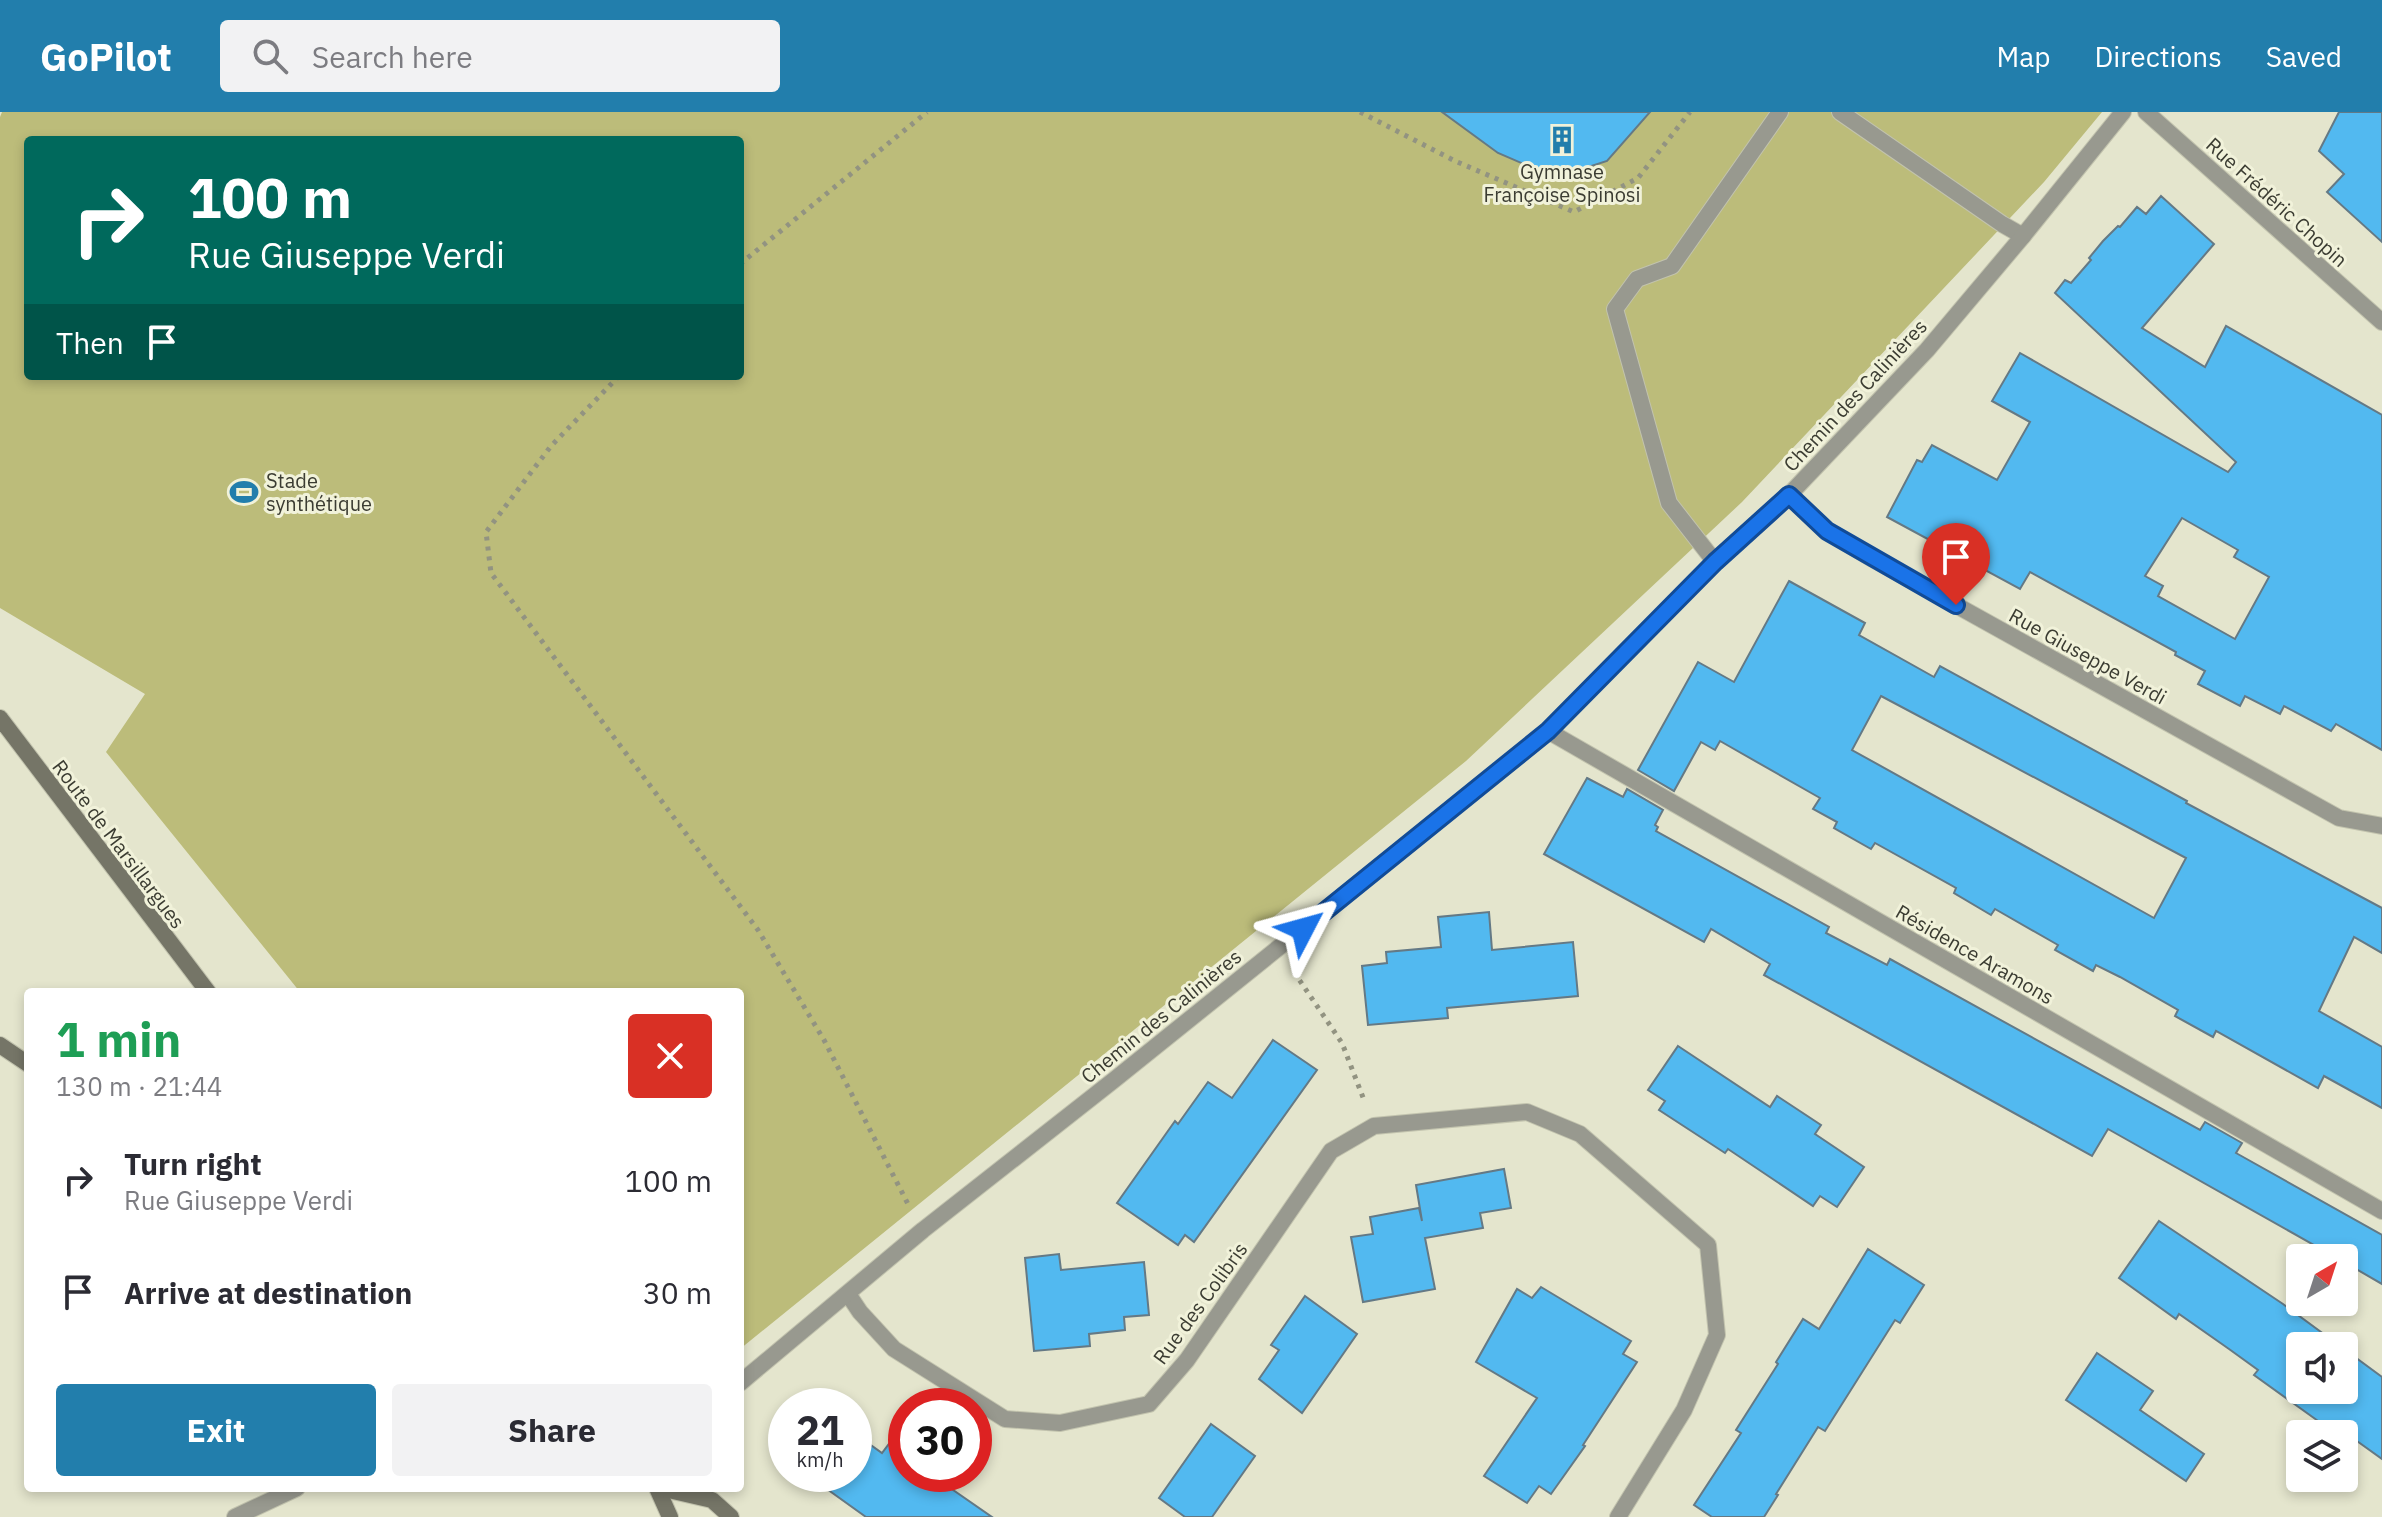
<!DOCTYPE html>
<meta charset="utf-8">
<style>
:root{--surface:#fff;--page:#f2f2f3;--text:#2b2b33;--muted:#7c7c81;--accent:#227eac}
body{margin:0;font-family:"IBM Plex Sans",sans-serif;background:var(--page);color:var(--text);height:100vh;display:flex;flex-direction:column;font-size:30px;white-space:nowrap}
*{box-sizing:border-box;margin:0}
p{font-size:26px;color:var(--muted)}
.icon{flex:none;width:44px;height:44px;fill:none;stroke:currentColor;stroke-width:2;stroke-linecap:round;stroke-linejoin:round}
.map{position:relative;flex:1;overflow:hidden}
.details{position:absolute;left:24px;top:876px;width:720px;height:504px;display:flex;flex-direction:column;background:var(--surface);border-radius:8px;box-shadow:0 4px 12px #0003}
.details>*{flex:none}
.hud{position:absolute;left:24px;top:24px;width:720px;height:244px;border-radius:8px;box-shadow:0 4px 12px #0003;background:#00695c;color:#fff;overflow:hidden}
.needle{width:52px;rotate:39deg}
.tools{position:absolute;left:2286px;top:1132px;display:grid;gap:16px}
.tools a{display:grid;place-items:center;width:72px;height:72px;border-radius:8px;background:var(--surface);box-shadow:0 4px 12px #0003;font-size:40px}
.speed{position:absolute;left:768px;top:1276px;display:flex;gap:16px;font-size:40px;font-weight:700;text-align:center}
.speed>*{display:grid;place-content:center;width:104px;height:104px;border-radius:50%;background:var(--surface);box-shadow:0 4px 12px #0003;line-height:1}
.speed small{font-size:20px;font-weight:400}
.speed .limit{border:12px solid #d22;background:#fff;color:#111}
.pin{position:absolute;display:grid;place-items:center;width:68px;height:68px;color:#fff;margin:-82px -34px;border-radius:50% 50% 50% 0;rotate:-45deg;box-shadow:0 0 8px #0007}
.pin .icon{rotate:45deg}
.me{position:absolute;width:88px;margin:-44px;rotate:51deg;stroke-linejoin:round;filter:drop-shadow(0 0 6px #0008)}
.turn{display:flex;align-items:center;gap:28px;height:168px;padding:0 32px;font-size:36px}
.turn .icon{width:104px;height:104px;stroke-width:2.5}
.turn b{display:block;font-size:56px;line-height:68px}
.then{display:flex;align-items:center;height:76px;padding:0 32px;background:#0003;gap:16px;font-size:30px}
.round{display:grid;place-items:center;flex:none;width:84px;height:84px;border-radius:8px;background:var(--page)}
.head{display:flex;align-items:center;justify-content:space-between;height:136px;padding:0 32px}
h1{font-size:48px;font-weight:800;line-height:60px;color:#1e9e55}
.action{display:flex;gap:16px;margin-top:auto;padding:16px 32px}
.action a{flex:1;height:92px;border-radius:8px;background:var(--accent);color:#fff;font-size:32px;font-weight:800;line-height:92px;text-align:center}
.action a+a{background:var(--page);color:var(--text)}
ul{padding:0;list-style:none}
li{display:flex;align-items:center;gap:24px;height:112px;padding:0 32px}
li div{flex:1}
li b{display:block;font-size:30px}
li em{font-style:normal}
header{display:flex;align-items:center;gap:48px;box-sizing:border-box;height:112px;padding:0 40px;background:var(--accent);color:#fff}
header strong{font-size:38px}
nav{display:flex;gap:44px;margin-inline-start:auto;font-size:28px}
.search{width:560px;height:72px;background:var(--page);display:flex;align-items:center;gap:20px;box-sizing:border-box;padding:0 28px;border-radius:8px;color:var(--muted);font-size:30px}
.map>svg:first-child{display:block}
.green{fill:#bcbc7a;fill-rule:evenodd}
.building{fill:#52b9f0;stroke:#647985;stroke-width:2;fill-rule:evenodd}
.lines{fill:none;stroke-linecap:round;stroke-linejoin:round}
.lane-casing{stroke:#c2c3ae;stroke-width:18}
.street-casing{stroke:#c2c3ae;stroke-width:18}
.secondary-casing{stroke:#c2c3ae;stroke-width:18}
.path{stroke:#929381;stroke-width:5;stroke-dasharray:4 6;stroke-linecap:butt}
.lane{stroke:#98998f;stroke-width:16}
.street{stroke:#98998f;stroke-width:16}
.secondary{stroke:#757567;stroke-width:16}
.route-casing{stroke:#114b97;stroke-width:20}
.route{stroke:#1a73e8;stroke-width:14}
.labels{text-anchor:middle;dominant-baseline:central;stroke-width:6;stroke-linejoin:round;paint-order:stroke}
.poi-label{font-size:20px;fill:#3b3c32;stroke:#f1f2da}
.street-label{font-size:20px;fill:#3b3c32;stroke:#f1f2da}
</style>
<header>
<strong>GoPilot</strong>
<div class="search"><svg class="icon" aria-label="search" viewBox="0 0 24 24"><circle cx="10" cy="10" r="6"/><path d="M15 15l6 6"/></svg>Search here</div>
<nav><a>Map</a><a>Directions</a><a>Saved</a></nav>
</header>
<div class="map">
<svg width="2382" height="1405" viewBox="0 0 2382 1405">
<rect width="100%" height="100%" fill="#e4e5cd"/>
<path class="green" d="M2 0H2102L2044 70 1742 390 1466 649 740 1237V880H300L106 640 145 582 0 496V5ZM28 28H740V264H28Z"/>
<g class="building">
<path d="M1442 0H1650L1607 49 1582 57 1551 60 1533 56 1498 41Z"/>
<path d="M2339 0H2382V130L2327 80 2344 62 2319 39Z"/>
<path d="M2161 84 2214 132 2142 216 2205 255 2226 214 2382 303V638L2336 612 2331 619 2284 594 2280 602 2245 584 2240 594 2198 572 2205 559 2175 543 2176 540 2030 460 2020 477 1887 405 1917 348 1922 350 1932 333 1997 368 2030 310 1992 289 2020 241 2228 360 2236 350 2055 181 2065 168 2071 171 2091 148 2089 146 2103 129 2118 114 2120 115 2137 95 2146 102ZM2182 406 2238 438 2234 445 2269 465 2235 527 2158 484 2163 474 2145 464Z"/>
<path d="M1789 469 1865 511 1859 523 1934 565 1940 554 2187 689 2186 691 2382 796V841L2354 825 2319 899 2382 935V996L2324 964 2318 976 2216 919 2213 925 2175 904 2178 898 2120 865 2096 853 2093 859 2055 838 2058 833 1995 797 1991 803 1954 781 1956 776 1875 731 1871 737 1834 716 1837 710 1813 697 1820 686 1720 629 1715 638 1701 630 1674 679 1638 658 1698 550 1734 570ZM1881 584 2186 746 2154 806 1852 638Z"/>
<path d="M1587 666 1623 685 1627 677 1663 698 1655 713 1658 715 1656 719 1829 815 1826 821 1887 853 1890 847 2200 1018 2205 1010 2242 1031 2236 1041 2382 1123V1172L2344 1150V1146H2337L2108 1017 2092 1044 1764 863 1770 852 1711 817 1704 830 1544 742Z"/>
<path d="M1489 800 1492 838 1573 830 1578 884 1447 896 1448 906 1368 913 1362 854 1387 851 1386 840 1441 835 1438 805Z"/>
<path d="M1273 928 1317 958 1194 1130 1185 1123 1178 1133 1117 1091 1175 1009 1178 1012 1208 970 1232 986Z"/>
<path d="M1678 934 1770 995 1777 984 1821 1013 1815 1022 1864 1055 1837 1095 1820 1084 1813 1094 1728 1037 1725 1041 1659 998 1665 989 1648 978Z"/>
<path d="M1504 1057 1511 1096 1480 1101 1483 1116 1425 1126 1435 1177 1363 1190 1351 1125 1373 1122 1370 1105 1419 1096 1422 1109 1416 1073Z"/>
<path d="M2159 1109 2283 1192 2340 1234H2300V1278H2344V1237L2382 1265V1347L2336 1314 2332 1319 2254 1263 2258 1258 2229 1237 2179 1202 2176 1207 2119 1166Z"/>
<path d="M1868 1137 1924 1173 1900 1211 1895 1208 1825 1319 1818 1315 1776 1382 1778 1383 1764 1405H1712L1694 1393 1741 1321 1736 1318 1778 1252 1776 1250 1803 1207 1819 1217Z"/>
<path d="M1059 1142 1061 1158 1144 1150 1149 1203 1124 1205 1125 1218 1089 1222 1090 1234 1034 1239 1025 1146Z"/>
<path d="M1541 1175 1631 1229 1623 1242 1637 1250 1583 1333 1585 1334 1551 1382 1539 1374 1527 1391 1484 1364 1537 1286 1476 1250 1517 1177 1532 1186Z"/>
<path d="M1305 1184 1357 1222 1302 1301 1259 1267 1279 1238 1271 1233Z"/>
<path d="M2097 1241 2153 1279 2140 1298 2204 1342 2186 1369 2066 1288Z"/>
<path d="M906 1309V1362H930L992 1405H866L806 1362H854V1321L882 1341Z"/>
<path d="M1211 1312 1255 1344 1212 1405H1185L1159 1386Z"/>
</g>
<g class="lines">
<defs>
<g id="lane">
<path d="M1840 0 2002 112 2023 124"/>
<path d="M1715 450 1669 391 1615 197 1637 167 1672 154 1780 0"/>
</g>
<g id="street">
<path d="M2146 0 2382 210"/>
<path d="M1789 383 1827 419 1873 447 2339 706 2382 714"/>
<path d="M1548 619 2382 1099"/>
<path d="M848 1182 860 1200 894 1237 1005 1307 1060 1311 1149 1292 1187 1248 1331 1039 1374 1014 1527 1000 1580 1022 1708 1133 1717 1223 1684 1298 1618 1405"/>
<path d="M740 1271 923 1118 1114 968 1548 619 1715 450 1789 383 1927 238 2023 124 2123 0"/>
<path d="M235 1405 297 1376"/>
</g>
<g id="secondary">
<path d="M0 606 208 880"/>
<path d="M0 933 28 952"/>
<path d="M657 1376 670 1405"/>
<path d="M660 1376 712 1388 731 1405"/>
</g>
</defs>
<use href="#lane" class="lane-casing"/>
<use href="#street" class="street-casing"/>
<use href="#secondary" class="secondary-casing"/>
<g class="path">
<path d="M1360 0 1455 49 1574 100 1638 66 1690 0"/>
<path d="M740 152 927 0"/>
<path d="M619 264 551 334 486 420 491 461 758 818 824 928 909 1094"/>
<path d="M1294 860 1342 931 1364 988"/>
</g>
<use href="#lane" class="lane"/>
<use href="#street" class="street"/>
<use href="#secondary" class="secondary"/>
</g>
<g class="lines">
<defs>
<path id="route" d="M1303 817 1548 619 1715 450 1789 383 1827 419 1956 493"/>
</defs>
<use href="#route" class="route-casing"/>
<use href="#route" class="route"/>
</g>
<defs>
<symbol id="building-bare" viewBox="-9 -9 18 18"><path d="M-4-6H4V6H1V3H-1V6H-4ZM-2.5-4.3h1.7v1.8h-1.7ZM.8-4.3h1.7v1.8H.8ZM-2.5-1h1.7V.8h-1.7ZM.8-1h1.7V.8H.8Z" fill="#227eac" stroke="#f1f2da" stroke-width="2.5" paint-order="stroke"/></symbol>
<symbol id="stadium-bare" viewBox="-9 -9 18 18"><path d="M0-5a6.5 5 0 1 0 0 10a6.5 5 0 1 0 0-10ZM-3.5-1.8h7v3.6h-7Z" fill="#227eac" stroke="#f1f2da" stroke-width="2.5" paint-order="stroke"/></symbol>
</defs>
<g fill-rule="evenodd">
<use href="#building-bare" x="1542" y="8" width="40" height="40"/>
<use href="#stadium-bare" x="224" y="360" width="40" height="40"/>
</g>
<g class="labels">
<g class="poi-label">
<text x="1562" y="59">Gymnase<tspan x="1562" dy="23">Françoise Spinosi</tspan></text>
<text x="266" y="368" text-anchor="start">Stade<tspan x="266" dy="23">synthétique</tspan></text>
</g>
<g class="street-label">
<text transform="translate(2277 90) rotate(42)">Rue Frédéric Chopin</text>
<text transform="translate(1855 283) rotate(-47)">Chemin des Calinières</text>
<text transform="translate(2088 544) rotate(29)">Rue Giuseppe Verdi</text>
<text transform="translate(119 732) rotate(53)">Route de Marsillargues</text>
<text transform="translate(1975 842) rotate(30)">Résidence Aramons</text>
<text transform="translate(1161 904) rotate(-39)">Chemin des Calinières</text>
<text transform="translate(1200 1191) rotate(-54)">Rue des Colibris</text>
</g>
</g>
</svg>
<div class="tools">
<a><svg class="needle" viewBox="-14 -14 28 28"><path d="M0-13l5 13h-10z" fill="#e53935"/><path d="M0 13l5-13h-10z" fill="#7c7c81"/></svg></a>
<a><svg class="icon" aria-label="sound" viewBox="0 0 24 24"><path d="M4 9h4l5-4v14l-5-4H4zM17 9q2 3 0 6"/></svg></a>
<a><svg class="icon" aria-label="layers" viewBox="0 0 24 24"><path d="M12 4l9 5-9 5-9-5zM3 14l9 5 9-5"/></svg></a>
</div>
<div class="speed"><div>21<small>km/h</small></div><div class="limit">30</div></div>
<div class="pin" style="left:1956px;top:493px;background:#d93025"><svg class="icon" aria-label="arrive" viewBox="0 0 24 24"><path d="M6 21V4h12l-3 4 3 4H6"/></svg></div>
<svg class="me" style="left:1303px;top:817px" viewBox="-20 -20 40 40"><path d="M0-17L14 15 0 8-14 15z" fill="#1a73e8" stroke="#fff" stroke-width="4"/></svg>
<div class="hud">
<div class="turn"><svg class="icon" aria-label="right" viewBox="0 0 24 24"><path d="M7 20v-9h11M14 6l5 5-5 5"/></svg><div><b>100 m</b>Rue Giuseppe Verdi</div></div>
<div class="then">Then<svg class="icon" aria-label="arrive" viewBox="0 0 24 24"><path d="M6 21V4h12l-3 4 3 4H6"/></svg></div>
</div>
<section class="details">
<div class="head"><div><h1>1 min</h1><p>130 m · 21:44</p></div><a class="round" style="background:#d93025;color:#fff"><svg class="icon" aria-label="close" viewBox="0 0 24 24"><path d="M6 6l12 12M18 6L6 18"/></svg></a></div>
<ul>
<li><svg class="icon" aria-label="right" viewBox="0 0 24 24"><path d="M7 20v-9h11M14 6l5 5-5 5"/></svg><div><b>Turn right</b><p>Rue Giuseppe Verdi</p></div><em>100 m</em></li>
<li><svg class="icon" aria-label="arrive" viewBox="0 0 24 24"><path d="M6 21V4h12l-3 4 3 4H6"/></svg><div><b>Arrive at destination</b></div><em>30 m</em></li>
</ul>
<div class="action"><a>Exit</a><a>Share</a></div>
</section>
</div>
